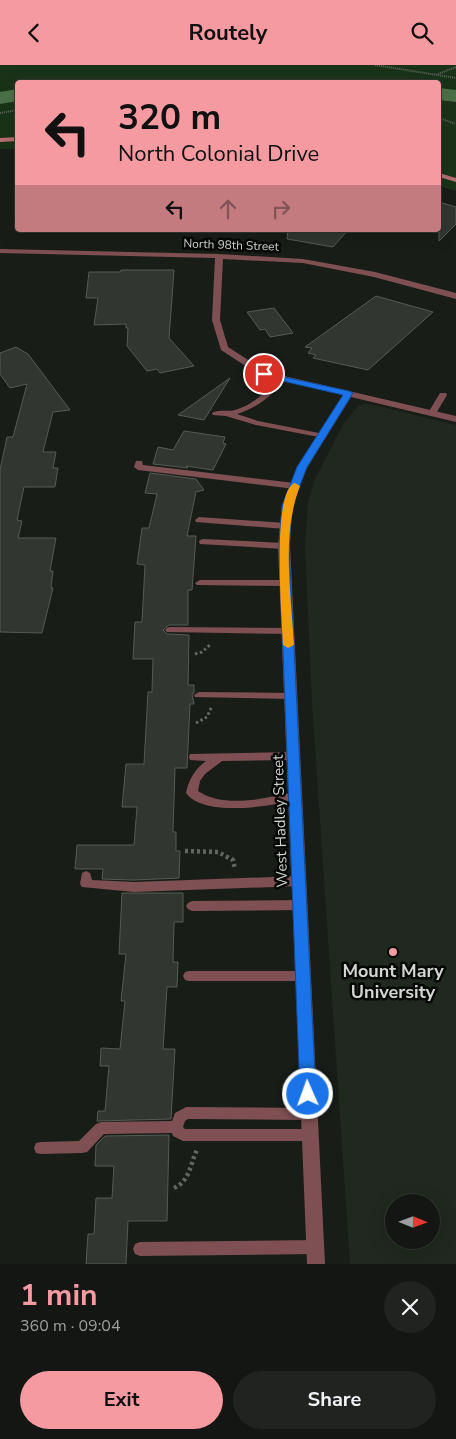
<!DOCTYPE html>
<meta charset="utf-8">
<style>
:root{--surface:#131612;--page:#202320;--text:#f1f3f6;--muted:#9d9f9f;--line:#323532;--accent:#f49aa0}
body{margin:0;font-family:"Nunito Sans",sans-serif;background:var(--page);color:var(--text);height:100vh;display:flex;flex-direction:column;font-size:19px;white-space:nowrap}
*{box-sizing:border-box;margin:0}
p{font-size:16px;color:var(--muted)}
.icon{flex:none;width:28px;height:28px;fill:none;stroke:currentColor;stroke-width:2;stroke-linecap:round;stroke-linejoin:round}
.map{position:relative;height:1199px;overflow:hidden}
.sheet{display:flex;flex-direction:column;background:var(--surface);flex:1}
.sheet>*{flex:none}
.banner{position:absolute;left:15px;top:15px;width:426px;height:152px;border-radius:5px;box-shadow:0 5px 20px #0002,0 0 0 1px var(--line);background:#f49aa0;color:#111;overflow:hidden}
.needle{width:32px;rotate:91deg}
.controls{position:absolute;left:385px;top:1129px;display:grid;gap:10px}
.controls a{display:grid;place-items:center;width:55px;height:55px;border-radius:50%;background:var(--surface);box-shadow:0 5px 20px #0002,0 0 0 1px var(--line);font-size:25px}
.pin{position:absolute;display:grid;place-items:center;width:42px;height:42px;color:#fff;margin:-21px;border:2px solid #fff;border-radius:50%;box-shadow:0 1px 5px #0007}
.me{position:absolute;width:55px;margin:-28px;rotate:358deg;stroke-linejoin:round;filter:drop-shadow(0 0 4px #0008)}
.turn{display:flex;align-items:center;gap:18px;height:105px;padding:0 20px;font-size:22px}
.turn .icon{width:65px;height:65px;stroke-width:2.5}
.turn b{display:block;font-size:35px;line-height:42px}
.lanes{display:flex;align-items:center;height:48px;padding:0 20px;background:#0003;justify-content:center;gap:25px;direction:ltr}
.lanes .off{opacity:.35}
.round{display:grid;place-items:center;flex:none;width:52px;height:52px;border-radius:26px;background:var(--page)}
.headline{display:flex;align-items:center;justify-content:space-between;height:85px;padding:0 20px}
h1{font-size:30px;font-weight:700;line-height:38px;color:var(--accent)}
.action{display:flex;gap:10px;margin-top:auto;padding:10px 20px}
.action a{flex:1;height:58px;border-radius:30px;background:var(--accent);color:#111;font-size:20px;font-weight:700;line-height:58px;text-align:center}
.action a+a{background:var(--page);color:var(--text)}
header{display:flex;justify-content:space-between;align-items:center;height:65px;padding:0 20px;background:var(--accent);color:#111;font-size:22px;font-weight:700}
.map>svg:first-child{display:block}
.built{fill:#20281f;fill-rule:evenodd}
.green{fill:#1a3318}
.lines{fill:none;stroke-linecap:round;stroke-linejoin:round}
.river{fill:#4b7047;fill-rule:evenodd}
.building{fill:#323631;stroke:#555a54}
.path-far2{stroke:#626661;stroke-width:2;stroke-dasharray:1 1;stroke-linecap:butt}
.path-far1{stroke:#626661;stroke-width:3;stroke-dasharray:2.5 2.5;stroke-linecap:butt}
.path{stroke:#626661;stroke-width:4.5;stroke-dasharray:3 3;stroke-linecap:butt}
.lane{fill:#7e5053;fill-rule:evenodd}
.street{fill:#7e5053;fill-rule:evenodd}
.secondary{fill:#b66e72;fill-rule:evenodd}
.route{fill:#1a73e8;stroke:#114b97}
.slow{fill:#f59e0b}
.poi-dot{fill:#f49aa0;stroke:#050705;stroke-width:2}
.labels{text-anchor:middle;dominant-baseline:central;stroke-width:5;stroke-linejoin:round;paint-order:stroke}
.far-street-label{font-size:12px;fill:#d2d5d2;stroke:#050705}
.street-label{font-size:15px;fill:#d2d5d2;stroke:#050705}
.near-poi-label{font-size:18px;font-weight:bold;fill:#d2d5d2;stroke:#050705}
</style>
<header><svg class="icon" aria-label="back" viewBox="0 0 24 24"><path d="M15 5l-7 7 7 7"/></svg>Routely<svg class="icon" aria-label="search" viewBox="0 0 24 24"><circle cx="10" cy="10" r="6"/><path d="M15 15l6 6"/></svg></header>
<div class="map">
<svg width="456" height="1199" viewBox="0 0 456 1199">
<rect width="100%" height="100%" fill="#191d18"/>
<path class="built" d="M370 339 456 360V1199H350L312 637 305 482 308 437 315 414 344 358 359 340ZM394 1138H431V1175H394Z"/>
<path class="green" d="M0 0H456V126L439 121V18H18L17 84H0Z"/>
<g class="lines">
<g class="river">
<path d="M439 23 456 25V37L439 35Z"/>
<path d="M18 24V36L0 39V27Z"/>
</g>
</g>
<g class="building">
<path d="M439 137 456 142V159L439 176Z"/>
<path d="M288 165H348L333 182 287 174Z"/>
<path d="M121 205H174L169 273 194 301 160 308 157 304 147 306 127 281 128 263H126V259L94 260 98 233H86L89 207H120Z"/>
<path d="M376 231 433 247 368 305 313 293 316 290 308 288 312 283 305 282Z"/>
<path d="M274 243 293 268 270 272 265 264 260 265 247 247Z"/>
<path d="M16 282 28 289 70 345 53 347 43 387H56L53 403H58L55 422H24L17 455 22 456 18 473H56L50 506H53L51 523H53L42 568 0 567V405L7 372H13L27 319 10 323 0 309V288Z"/>
<path d="M230 313 204 355 178 350Z"/>
<path d="M184 366 225 372 223 378 226 379 213 405 186 401 188 403 153 399 158 382 173 385Z"/>
<path d="M150 408 196 414 204 425 196 427 187 471H196L192 525H188V560H169L163 565 167 569 189 570 188 620H194V628L192 629 194 639H190L187 703H175L173 767H176V786H180L179 813 134 815 102 814 103 804H75L77 780H134L137 742H122L126 699H144L148 627H152L153 594H133L135 557H142L145 500 137 499 142 463H149L157 429 145 428Z"/>
<path d="M122 828H183V857H174L173 897H178L177 922H167L163 984H175L171 1054 97 1056 98 1046H105L109 1001H100L101 983 120 984 125 936H121L126 889H119Z"/>
<path d="M169 1070 167 1156H128L126 1199H86L88 1169H94L96 1133H112L114 1101H95L96 1080 105 1071Z"/>
</g>
<g class="lines">
<g class="path-far2">
<path d="M375 0 456 13"/>
<path d="M438 9 456 2"/>
<path d="M0 48 18 45"/>
<path d="M439 53 456 59"/>
</g>
<g class="path-far1">
<path d="M195 589 202 587 211 579"/>
<path d="M196 658 207 652 212 641"/>
</g>
<g class="path">
<path d="M185 786 218 787 233 795 235 804"/>
<path d="M174 1123C190 1116 190 1099 197 1085"/>
</g>
<g class="lane">
<path d="M280 311H286L287 313C273 330 257 343 237 349L258 356 324 369V373L256 360 226 351 213 350 212 348C218 344 228 347 235 345 254 340 268 325 280 311Z"/>
<path d="M440 328H446L447 330 435 350H429L428 348Z"/>
<path d="M136 396H142L143 400 295 418 299 421 295 424 138 405 134 402Z"/>
<path d="M199 452 286 458 290 461 286 464 196 457 195 455Z"/>
<path d="M203 474 284 478 289 481 284 484 200 479 199 477 200 475Z"/>
<path d="M200 515H286L291 518 286 521 197 520 195 518Z"/>
<path d="M170 562 288 563 293 566 288 569 167 567 165 565 167 563Z"/>
<path d="M199 627 291 628 296 631 291 634 195 632 194 630Z"/>
<path d="M293 687 297 688 298 691 297 694 293 695 222 696 205 709 200 716 198 726C225 744 265 733 295 727L299 728 301 731 299 734C274 741 204 753 186 728 189 714 195 704 206 696L190 695 189 692 190 689Z"/>
<path d="M86 806 90 808 92 815 134 817 299 811 303 813 305 816 303 819 299 821 134 827 82 822 80 819 82 808Z"/>
<path d="M300 835 304 837 306 840 304 843 300 845 192 846 188 844 186 841 188 838 192 836Z"/>
<path d="M189 906H303L307 907 309 911 307 915 303 916H189L185 915 183 911 185 907Z"/>
<path d="M186 1042 309 1043 314 1045 316 1049 314 1053 309 1055 188 1054 185 1056 183 1062 185 1064H310L315 1066 317 1070 315 1074 310 1076H183L173 1071 172 1068 104 1069 87 1087 82 1088 41 1089 36 1088 34 1083 36 1078 41 1077 79 1076 96 1059 101 1057 172 1056 175 1048Z"/>
<path d="M315 1175 320 1177 322 1182 320 1187 315 1189 140 1191 135 1189 133 1184 135 1179 140 1177Z"/>
</g>
<path class="street" d="M0 184 219 189 303 194 375 207 456 228V234L374 212 303 198 223 194 220 255 228 282 267 307 456 351V357L351 332 307 403 292 441 290 481 325 1199H307L278 481 282 441 297 403 343 330 261 311 221 285 212 255 215 193 0 188Z"/>
<g class="secondary">
<path d="M18 72V76L0 77V73Z"/>
<path d="M439 108 456 113V117L439 112Z"/>
</g>
</g>
<path class="route" d="M261 307 349 326 353 328 307 402 292 441 289 481 316 1029 313 1034 308 1036 303 1034 300 1029 279 481 282 441 297 402 343 330 261 311Z"/>
<path class="slow" d="M295 418 300 421C281 470 291 528 294 580L288 583 283 580C282 555 271 425 295 418Z"/>
<circle class="poi-dot" cx="393" cy="887" r="5"/>
<g class="labels">
<g class="far-street-label">
<text transform="translate(231 180) rotate(2)">North 98th Street</text>
</g>
<g class="street-label">
<text transform="translate(280 756) rotate(-92)">West Hadley Street</text>
</g>
<g class="near-poi-label">
<text x="393" y="906">Mount Mary<tspan x="393" dy="21">University</tspan></text>
</g>
</g>
</svg>
<div class="controls">
<a><svg class="needle" viewBox="-14 -14 28 28"><path d="M0-13l5 13h-10z" fill="#e53935"/><path d="M0 13l5-13h-10z" fill="#9d9f9f"/></svg></a>
</div>
<div class="pin" style="left:264px;top:309px;background:#d93025"><svg class="icon" aria-label="arrive" viewBox="0 0 24 24"><path d="M6 21V4h12l-3 4 3 4H6"/></svg></div>
<svg class="me" style="left:308px;top:1029px" viewBox="-20 -20 40 40"><circle r="17" fill="#1a73e8" stroke="#fff" stroke-width="3"/><path d="M0-11L8 9 0 5-8 9z" fill="#fff"/></svg>
<div class="banner">
<div class="turn"><svg class="icon" aria-label="left" viewBox="0 0 24 24"><path d="M17 20v-9H6M10 6l-5 5 5 5"/></svg><div><b>320 m</b>North Colonial Drive</div></div>
<div class="lanes"><svg class="icon" aria-label="left" viewBox="0 0 24 24"><path d="M17 20v-9H6M10 6l-5 5 5 5"/></svg><svg class="icon off" aria-label="ahead" viewBox="0 0 24 24"><path d="M12 20V5M6 11l6-6 6 6"/></svg><svg class="icon off" aria-label="right" viewBox="0 0 24 24"><path d="M7 20v-9h11M14 6l5 5-5 5"/></svg></div>
</div>
</div>
<section class="sheet">
<div class="headline"><div><h1>1 min</h1><p>360 m · 09:04</p></div><a class="round"><svg class="icon" aria-label="close" viewBox="0 0 24 24"><path d="M6 6l12 12M18 6L6 18"/></svg></a></div>
<div class="action"><a>Exit</a><a>Share</a></div>
</section>
